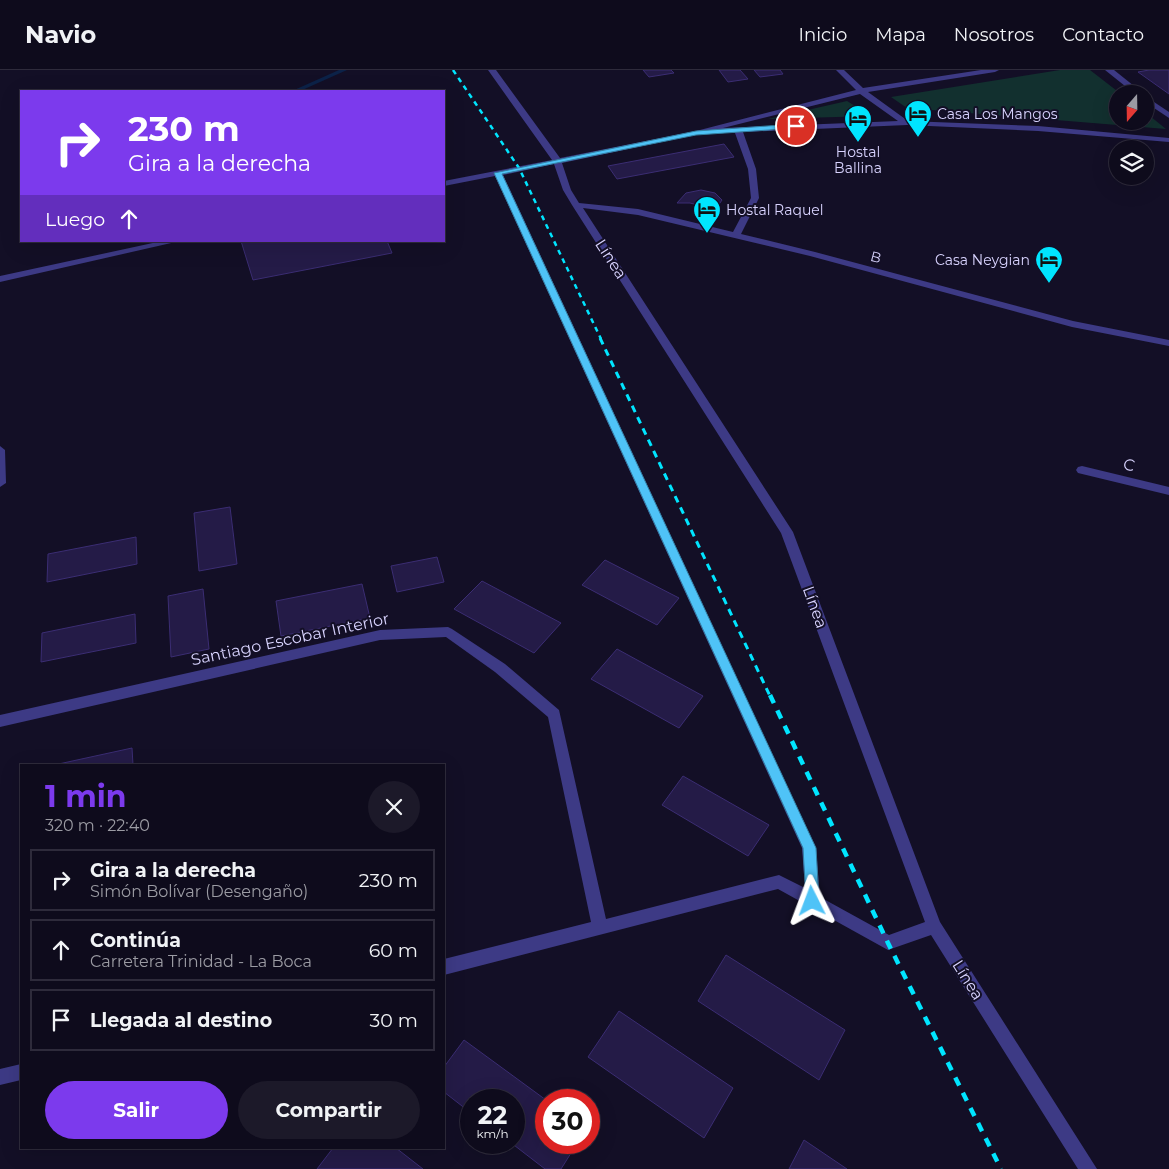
<!DOCTYPE html>
<html lang="es">
<meta charset="utf-8">
<style>
:root{--surface:#0e0b1c;--page:#1c1929;--text:#f1f3f6;--muted:#9b9ba3;--line:#2e2b3b;--accent:#7c3aed}
body{margin:0;font-family:Montserrat,sans-serif;background:var(--page);color:var(--text);height:100vh;display:flex;flex-direction:column;font-size:19px;white-space:nowrap}
*{box-sizing:border-box;margin:0}
p{font-size:16px;color:var(--muted)}
.icon{flex:none;width:28px;height:28px;fill:none;stroke:currentColor;stroke-width:2;stroke-linecap:round;stroke-linejoin:round}
.map{position:relative;flex:1;overflow:hidden}
.sheet{position:absolute;left:20px;top:694px;width:425px;height:385px;display:flex;flex-direction:column;background:var(--surface);border-radius:0px;box-shadow:0 5px 20px #0002,0 0 0 1px var(--line)}
.sheet>*{flex:none}
.guide{position:absolute;left:20px;top:20px;width:425px;height:152px;border-radius:0px;box-shadow:0 5px 20px #0002,0 0 0 1px var(--line);background:#7c3aed;color:#fff;overflow:hidden}
.needle{width:32px;rotate:200deg}
.buttons{position:absolute;left:1109px;top:15px;display:grid;gap:10px}
.buttons a{display:grid;place-items:center;width:45px;height:45px;border-radius:50%;background:var(--surface);box-shadow:0 5px 20px #0002,0 0 0 1px var(--line);font-size:25px}
.speed{position:absolute;left:460px;top:1019px;display:flex;gap:10px;font-size:25px;font-weight:700;text-align:center}
.speed>*{display:grid;place-content:center;width:65px;height:65px;border-radius:50%;background:var(--surface);box-shadow:0 5px 20px #0002,0 0 0 1px var(--line);line-height:1}
.speed small{font-size:12px;font-weight:400}
.speed .limit{border:8px solid #d22;background:#fff;color:#111}
.pin{position:absolute;display:grid;place-items:center;width:42px;height:42px;color:#fff;margin:-21px;border:2px solid #fff;border-radius:50%;box-shadow:0 1px 5px #0007}
.me{position:absolute;width:55px;margin:-28px;rotate:357deg;stroke-linejoin:round;filter:drop-shadow(0 0 4px #0008)}
.turn{display:flex;align-items:center;gap:18px;height:105px;padding:0 25px;font-size:22px}
.turn .icon{width:65px;height:65px;stroke-width:2.5}
.turn b{display:block;font-size:35px;line-height:42px}
.then{display:flex;align-items:center;height:48px;padding:0 25px;background:#0003;gap:10px;font-size:19px}
.round{display:grid;place-items:center;flex:none;width:52px;height:52px;border-radius:26px;background:var(--page)}
.headline{display:flex;align-items:center;justify-content:space-between;height:85px;padding:0 25px}
h1{font-size:30px;font-weight:700;line-height:38px;color:var(--accent)}
.action{display:flex;gap:10px;margin-top:auto;padding:10px 25px}
.action a{flex:1;height:58px;border-radius:30px;background:var(--accent);color:#fff;font-size:20px;font-weight:700;line-height:58px;text-align:center}
.action a+a{background:var(--page);color:var(--text)}
ul{padding:0;list-style:none}
li{display:flex;align-items:center;gap:15px;height:62px;margin:0 10px 8px;padding:0 15px;border:2px solid var(--line);border-radius:0px}
li div{flex:1}
li b{display:block;font-size:19px}
li em{font-style:normal}
header{display:flex;align-items:center;gap:30px;box-sizing:border-box;height:70px;padding:0 25px;background:var(--surface);border-bottom:1px solid var(--line)}
header strong{font-size:24px}
nav{display:flex;gap:28px;margin-inline-start:auto;font-size:18px}
.map>svg:first-child{display:block}
.green{fill:#12302f}
.lines{fill:none;stroke-linecap:round;stroke-linejoin:round}
.stream{fill:#0c2248;fill-rule:evenodd}
.building{fill:#241b47;stroke:#3b2d73}
.minor{fill:#3d3a85;fill-rule:evenodd}
.rail-far2{stroke:#00e5ff;stroke-width:2.5;stroke-dasharray:5 4.5;stroke-linecap:butt}
.rail-far1{stroke:#00e5ff;stroke-width:3;stroke-dasharray:7 5.5;stroke-linecap:butt}
.rail{stroke:#00e5ff;stroke-width:4.5;stroke-dasharray:9 8;stroke-linecap:butt}
.route{fill:#4fc3f7;stroke:#337fa1}
.labels{text-anchor:middle;dominant-baseline:central;stroke-width:4;stroke-linejoin:round;paint-order:stroke}
.far-poi-label{font-size:14px;fill:#d9d4ff;stroke:#130f26;text-anchor:start}
.far-street-label{font-size:14px;fill:#d9d4ff;stroke:#130f26}
.street-label{font-size:16px;fill:#d9d4ff;stroke:#130f26}
</style>
<header>
<strong>Navio</strong>
<nav><a>Inicio</a><a>Mapa</a><a>Nosotros</a><a>Contacto</a></nav>
</header>
<div class="map">
<svg width="1169" height="1099" viewBox="0 0 1169 1099">
<rect width="100%" height="100%" fill="#130f26"/>
<g class="green">
<path d="M1060 0H1090L1121 24H1118V51H1145V42L1166 59 907 38 891 27Z"/>
<path d="M847 31 871 46 768 49Z"/>
</g>
<g class="lines">
<path class="stream" d="M339 0H347L300 21H292Z"/>
</g>
<g class="building">
<path d="M643 0H671L674 3 649 7Z"/>
<path d="M719 0H740L748 9 728 12Z"/>
<path d="M754 0H780L783 4 760 7Z"/>
<path d="M1149 0H1169V24L1138 2Z"/>
<path d="M724 74 734 87 617 109 608 96Z"/>
<path d="M701 120 715 123 722 130 713 143 705 137 690 133H677L686 123Z"/>
<path d="M241 171H387L392 183 253 210Z"/>
<path d="M230 437 237 494 199 501 194 443Z"/>
<path d="M136 467 137 494 47 512 48 484Z"/>
<path d="M437 487 444 512 397 522 391 496Z"/>
<path d="M605 490 679 528 657 555 582 515Z"/>
<path d="M482 511 561 553 534 583 454 539Z"/>
<path d="M362 514 370 548 281 566 276 531Z"/>
<path d="M203 519 209 579 171 587 168 526Z"/>
<path d="M135 544 136 573 41 592 42 563Z"/>
<path d="M617 579 703 626 679 658 591 609Z"/>
<path d="M132 678 133 695H54Z"/>
<path d="M683 706 769 755 748 786 662 735Z"/>
<path d="M726 885 845 960 819 1010 698 931Z"/>
<path d="M619 941 733 1018 704 1068 588 987Z"/>
<path d="M464 970 546 1030V1072H578L561 1099H545L510 1072H514V1030H471V1043L444 1022V997Z"/>
<path d="M804 1070 847 1099H789Z"/>
<path d="M333 1078H396L423 1099H317Z"/>
</g>
<g class="lines">
<g class="minor">
<path d="M488 0H496L560 88 696 61 856 20 836 0H844L863 18 981 0H999L995 2 868 22 908 51 1038 56 1169 68V72L1038 61 907 55 743 62 756 99 759 128 741 164 815 182 1073 251 1169 270V276L1072 257 810 186 638 145 583 138 793 462 940 852 1097 1099H1078L931 865 888 880 778 819 444 905V889L591 852 548 647 495 602 446 567 380 570 0 657V645L380 560 448 557 452 559 505 594 559 640 606 849 779 805 805 818 802 778 495 106 444 116V111L552 90ZM860 24 898 51 723 58ZM718 60V63H735L748 99 751 128 733 162 638 139 579 133 571 120 562 93ZM554 94 563 120 572 135 781 463 925 852 889 865 820 827 816 778 503 105Z"/>
<path d="M1105 0H1114L1144 24H1135Z"/>
<path d="M1145 26 1169 42V48L1145 32Z"/>
<path d="M162 171H180L0 212V206Z"/>
<path d="M0 376 5 380 6 413 0 417Z"/>
<path d="M1082 396 1169 417V425L1078 403 1076 400 1078 397Z"/>
<path d="M21 994V1010L0 1015V999Z"/>
</g>
<path class="rail-far2" d="M453 0 519 98 601 269"/>
<path class="rail-far1" d="M600 268 770 626"/>
<path class="rail" d="M770 625 888 873 1001 1099"/>
</g>
<path class="route" d="M796 54 799 56 798 58 696 65 502 104 816 778 819 831 817 835 812 837 808 835 806 831 803 778 494 103 696 61Z"/>
<defs>
<symbol id="hotel-pin" viewBox="-11 -11 22 30"><path d="M0 17L-7.5 6A9.5 9.5 0 1 1 7.5 6Z" fill="#00e5ff" stroke="#130f26"/><path d="M-6-4.5h1.5V1H6V5H4.5V3h-9V5H-6ZM-4 0a1.8 1.8 0 1 1 3.6 0ZM.5 0V-2.5h3Q6-2.5 6 0Z" fill="#111"/></symbol>
</defs>
<g fill-rule="evenodd">
<use href="#hotel-pin" x="902" y="28" width="32" height="43"/>
<use href="#hotel-pin" x="842" y="33" width="32" height="43"/>
<use href="#hotel-pin" x="691" y="124" width="32" height="43"/>
<use href="#hotel-pin" x="1033" y="174" width="32" height="43"/>
</g>
<g class="labels">
<g class="far-poi-label">
<text x="937" y="44">Casa Los Mangos</text>
<text x="858" y="82" text-anchor="middle">Hostal<tspan x="858" dy="16">Ballina</tspan></text>
<text x="726" y="140">Hostal Raquel</text>
<text x="1030" y="190" text-anchor="end">Casa Neygian</text>
</g>
<g class="far-street-label">
<text transform="translate(876 187) rotate(15)">B</text>
</g>
<g class="street-label">
<text transform="translate(611 189) rotate(57)">Línea</text>
<text transform="translate(1129 395) rotate(13)">C</text>
<text transform="translate(815 537) rotate(70)">Línea</text>
<text transform="translate(290 569) rotate(-12)">Santiago Escobar Interior</text>
<text transform="translate(968 910) rotate(58)">Línea</text>
</g>
</g>
</svg>
<div class="buttons">
<a><svg class="needle" viewBox="-14 -14 28 28"><path d="M0-13l5 13h-10z" fill="#e53935"/><path d="M0 13l5-13h-10z" fill="#9b9ba3"/></svg></a>
<a><svg class="icon" aria-label="layers" viewBox="0 0 24 24"><path d="M12 4l9 5-9 5-9-5zM3 14l9 5 9-5"/></svg></a>
</div>
<div class="speed"><div>22<small>km/h</small></div><div class="limit">30</div></div>
<div class="pin" style="left:796px;top:56px;background:#d93025"><svg class="icon" aria-label="arrive" viewBox="0 0 24 24"><path d="M6 21V4h12l-3 4 3 4H6"/></svg></div>
<svg class="me" style="left:812px;top:831px" viewBox="-20 -20 40 40"><path d="M0-17L14 15 0 8-14 15z" fill="#4fc3f7" stroke="#fff" stroke-width="4"/></svg>
<div class="guide">
<div class="turn"><svg class="icon" aria-label="right" viewBox="0 0 24 24"><path d="M7 20v-9h11M14 6l5 5-5 5"/></svg><div><b>230 m</b>Gira a la derecha</div></div>
<div class="then">Luego<svg class="icon" aria-label="ahead" viewBox="0 0 24 24"><path d="M12 20V5M6 11l6-6 6 6"/></svg></div>
</div>
<section class="sheet">
<div class="headline"><div><h1>1 min</h1><p>320 m · 22:40</p></div><a class="round"><svg class="icon" aria-label="close" viewBox="0 0 24 24"><path d="M6 6l12 12M18 6L6 18"/></svg></a></div>
<ul>
<li><svg class="icon" aria-label="right" viewBox="0 0 24 24"><path d="M7 20v-9h11M14 6l5 5-5 5"/></svg><div><b>Gira a la derecha</b><p>Simón Bolívar (Desengaño)</p></div><em>230 m</em></li>
<li><svg class="icon" aria-label="ahead" viewBox="0 0 24 24"><path d="M12 20V5M6 11l6-6 6 6"/></svg><div><b>Continúa</b><p>Carretera Trinidad - La Boca</p></div><em>60 m</em></li>
<li><svg class="icon" aria-label="arrive" viewBox="0 0 24 24"><path d="M6 21V4h12l-3 4 3 4H6"/></svg><div><b>Llegada al destino</b></div><em>30 m</em></li>
</ul>
<div class="action"><a>Salir</a><a>Compartir</a></div>
</section>
</div>
